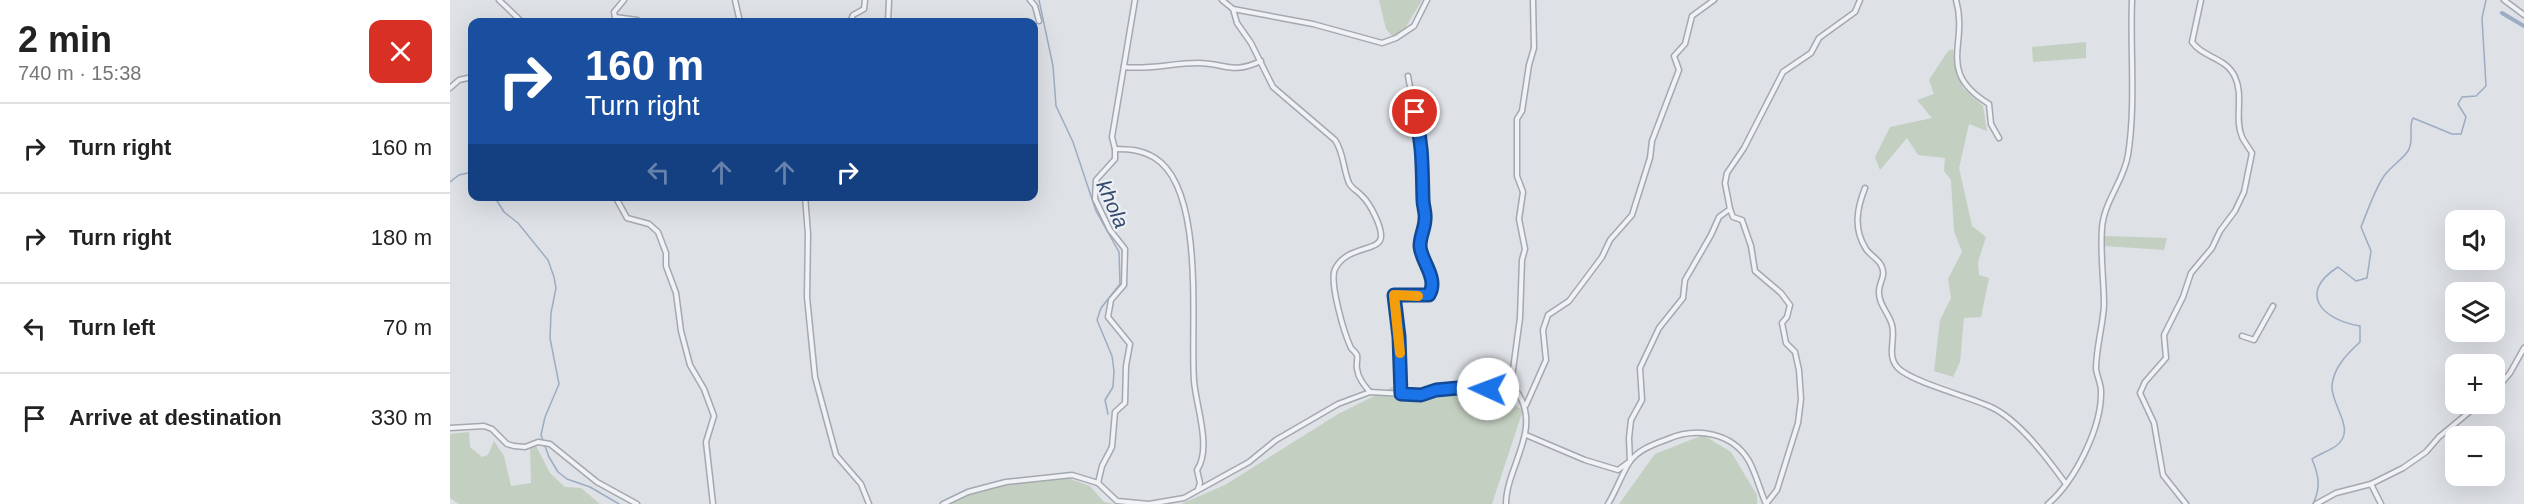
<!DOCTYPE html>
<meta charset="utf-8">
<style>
:root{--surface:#fff;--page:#f2f2f2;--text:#222;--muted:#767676;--line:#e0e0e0}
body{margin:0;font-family:Helvetica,sans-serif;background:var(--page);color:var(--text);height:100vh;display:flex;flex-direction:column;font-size:22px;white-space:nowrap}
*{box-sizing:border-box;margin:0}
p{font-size:20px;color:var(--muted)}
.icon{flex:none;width:33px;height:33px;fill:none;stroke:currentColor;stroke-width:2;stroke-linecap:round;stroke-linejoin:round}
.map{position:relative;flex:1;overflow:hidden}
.side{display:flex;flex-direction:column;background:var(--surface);width:450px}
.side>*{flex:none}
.guide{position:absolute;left:18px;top:18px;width:570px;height:183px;border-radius:12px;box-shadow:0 6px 24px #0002;background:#1a4fa0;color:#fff;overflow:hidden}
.buttons{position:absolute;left:1995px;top:210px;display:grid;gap:12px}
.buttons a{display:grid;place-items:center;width:60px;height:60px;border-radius:12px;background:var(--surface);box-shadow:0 6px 24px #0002;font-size:30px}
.pin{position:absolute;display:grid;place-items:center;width:51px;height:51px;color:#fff;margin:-26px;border:3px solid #fff;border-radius:50%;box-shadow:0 2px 6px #0007}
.me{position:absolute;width:66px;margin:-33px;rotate:272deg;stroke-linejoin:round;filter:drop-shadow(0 0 4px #0008)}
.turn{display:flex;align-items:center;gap:21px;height:126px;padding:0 18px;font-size:27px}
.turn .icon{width:78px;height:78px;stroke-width:2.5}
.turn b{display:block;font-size:42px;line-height:51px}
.lanes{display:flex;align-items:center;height:57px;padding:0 18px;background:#0003;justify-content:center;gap:30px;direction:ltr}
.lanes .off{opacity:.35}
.round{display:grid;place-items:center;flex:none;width:63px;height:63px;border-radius:12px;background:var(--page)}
.summary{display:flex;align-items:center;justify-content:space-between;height:102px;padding:0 18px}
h1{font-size:36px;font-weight:700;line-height:45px}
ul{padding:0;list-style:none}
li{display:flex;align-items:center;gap:18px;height:90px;padding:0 18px;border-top:2px solid var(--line)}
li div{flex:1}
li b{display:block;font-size:22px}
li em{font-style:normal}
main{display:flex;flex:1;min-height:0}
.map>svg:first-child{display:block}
.green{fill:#c3cfc0}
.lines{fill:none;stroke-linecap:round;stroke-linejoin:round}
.stream{stroke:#9cacc3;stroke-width:1.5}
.canal{stroke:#9cacc3;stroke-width:4}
.minor-casing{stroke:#a4a8b0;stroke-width:7}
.minor{stroke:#f0f2f5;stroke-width:4}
.route-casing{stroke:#114b97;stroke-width:15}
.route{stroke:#1a73e8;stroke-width:10}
.slow{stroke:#f59e0b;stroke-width:10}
.labels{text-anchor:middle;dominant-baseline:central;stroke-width:4.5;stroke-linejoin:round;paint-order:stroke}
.water-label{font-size:21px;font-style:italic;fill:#374b6c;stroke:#edf0f4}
</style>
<main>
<section class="side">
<div class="summary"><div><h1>2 min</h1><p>740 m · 15:38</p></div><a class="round" style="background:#d93025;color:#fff"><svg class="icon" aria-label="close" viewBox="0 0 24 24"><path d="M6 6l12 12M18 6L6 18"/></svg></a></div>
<ul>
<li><svg class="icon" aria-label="right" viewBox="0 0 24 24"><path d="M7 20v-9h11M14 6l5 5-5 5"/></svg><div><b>Turn right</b></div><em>160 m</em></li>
<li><svg class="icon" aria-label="right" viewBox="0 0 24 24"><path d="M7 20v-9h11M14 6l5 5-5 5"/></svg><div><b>Turn right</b></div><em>180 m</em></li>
<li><svg class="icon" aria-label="left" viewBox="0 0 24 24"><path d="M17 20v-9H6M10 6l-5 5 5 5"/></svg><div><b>Turn left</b></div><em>70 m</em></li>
<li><svg class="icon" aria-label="arrive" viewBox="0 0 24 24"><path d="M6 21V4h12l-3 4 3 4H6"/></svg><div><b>Arrive at destination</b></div><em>330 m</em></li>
</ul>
</section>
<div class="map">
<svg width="2074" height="504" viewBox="0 0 2074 504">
<rect width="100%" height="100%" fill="#dee1e6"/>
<g class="green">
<path d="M929 0H972L954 30 943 37 936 29Z"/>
<path d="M1636 42V58L1583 62 1582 47Z"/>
<path d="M1503 49 1506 72 1513 88 1533 106 1537 131 1519 124 1509 168 1522 226 1536 237 1528 262 1529 275 1539 278 1531 317 1514 318 1510 362 1503 377 1484 371 1490 320 1501 298 1498 279 1512 252 1504 231 1501 180 1494 171 1495 158 1468 155 1457 138 1430 170 1425 157 1440 127 1482 118 1467 100 1484 94 1479 80 1498 51Z"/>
<path d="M1654 236 1717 238 1714 250 1655 246Z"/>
<path d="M942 387 991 395H1048L1073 410 1042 504H731L775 485 888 414Z"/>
<path d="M19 432 20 447 32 457 38 455 44 441 54 456 61 486 81 483 80 445 85 444 100 473 115 487 131 488 150 504H9L0 498V434Z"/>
<path d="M1253 435 1281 452 1307 495V504H1169L1205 454Z"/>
<path d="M607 474 640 486 654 502 665 504H497L512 493Z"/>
</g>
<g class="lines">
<g class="stream">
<path d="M589 0 603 66 606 106 623 142 646 211 669 252 670 284 651 308 647 320 662 356 664 371 663 387 655 400 658 414"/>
<path d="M0 182 9 175 22 172"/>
<path d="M44 196 54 212 68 223 98 260 104 277 106 288 101 313 100 338 109 384 95 417 91 435 99 457 108 472 117 479 140 487 169 504"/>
<path d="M1863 504C1871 487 1869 476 1862 459 1869 454 1879 451 1886 446 1908 430 1880 405 1882 385 1884 367 1897 354 1910 342V326C1872 320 1847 293 1888 267L1906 281 1917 278 1921 251 1911 227C1918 210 1924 191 1934 176 1940 167 1957 156 1959 149 1964 138 1958 128 1963 118L2002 134H2011L2016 117 2008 104 2012 97 2026 96 2036 86 2032 18 2036 0"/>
</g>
<path class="canal" d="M2052 13 2074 26"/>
<defs>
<g id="minor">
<path d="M49 0 72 22"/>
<path d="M174 0 164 12 165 17 187 20 185 22"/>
<path d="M285 0 290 22"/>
<path d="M580 0 585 6 589 21"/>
<path d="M772 0 783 9 863 24 932 43 946 38 964 26 977 0"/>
<path d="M1506 0C1519 45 1485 71 1539 104L1541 124 1549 138"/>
<path d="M2054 0 2074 15"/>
<path d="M783 9 787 23 801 43 823 87 885 140C894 153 893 169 899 183 902 189 908 191 912 196 920 203 932 227 931 237 930 252 897 245 885 269 879 282 894 333 901 348 902 349 906 353 907 355 908 359 906 364 907 369 908 378 914 385 920 392"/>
<path d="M400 22 403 15 414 9 415 0"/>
<path d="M438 22 439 0"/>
<path d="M674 67C699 70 722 63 748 63 775 63 781 75 811 61"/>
<path d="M0 88 9 80 22 77"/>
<path d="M665 149C680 149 692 150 705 158 756 190 740 328 744 381 746 406 762 448 747 470L750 483 748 489"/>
<path d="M1415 188C1407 208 1403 229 1416 249 1420 255 1428 259 1431 265 1437 276 1429 281 1429 291 1428 304 1439 313 1442 325 1446 339 1436 356 1448 368 1462 382 1520 397 1541 407 1569 420 1598 459 1616 484"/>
<path d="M165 196 177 218 199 224 208 232 216 253V266L226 293 231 331 240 365 254 389 264 416 256 442 263 504"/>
<path d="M355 196 358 234 357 297 365 377 386 455 411 484 419 504"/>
<path d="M1280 209 1283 217 1292 220 1301 246 1305 271 1331 293 1340 305 1337 317 1332 323 1336 343 1345 352 1349 370 1351 399 1348 423 1327 490 1316 504"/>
<path d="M1792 336 1804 340 1823 306"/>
<path d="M2044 392 2060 373 2074 348"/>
<path d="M951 394 949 337 944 295H979L982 291 979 267 970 250V239L975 220 972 152 958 76"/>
<path d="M1069 395 1061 384 1070 318 1072 260 1075 249 1069 219 1073 192 1067 176V119L1072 111 1079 65 1084 48 1083 0"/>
<path d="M1076 405 1096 360 1093 330 1098 315 1119 301 1152 257 1160 240 1182 215 1200 158 1202 141 1229 70 1224 56 1235 44 1242 16 1264 0"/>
<path d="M0 428 34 426 42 429 57 444 64 446 75 447 88 442 100 444 147 482 187 504"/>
<path d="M1076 435 1135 460 1168 470 1180 461 1179 438 1181 420 1192 400 1190 368 1209 328 1233 298 1235 280 1261 235 1269 217 1280 209 1275 183 1277 173 1294 148 1333 72 1361 53 1369 38 1405 12 1410 0"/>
<path d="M648 483 652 466 662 447 665 412 675 403 676 366 680 344 658 317 661 300 674 285 675 249 660 230 645 199 646 180 665 159V149L662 137 685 0"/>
<path d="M1921 484 1931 504"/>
<path d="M493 504 518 492 556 482 622 475 648 483 667 501 699 504 734 498 799 462 826 440 888 404 920 392 971 395 986 390 1008 388 1038 389 1069 395C1091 431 1056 468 1056 504"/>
<path d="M1158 504C1166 491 1171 476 1179 463 1187 450 1204 444 1218 439 1246 427 1282 432 1299 461 1306 474 1310 490 1316 504"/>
<path d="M1598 504C1625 481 1652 427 1651 391 1651 384 1647 376 1646 369 1646 347 1653 326 1654 305 1654 280 1650 254 1652 228 1654 201 1674 181 1678 155 1686 104 1680 52 1682 0"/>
<path d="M1736 504 1713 475 1704 423 1690 393 1695 382 1716 358 1714 335 1733 297 1741 273 1762 248 1770 231 1785 211 1794 192 1802 153C1799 148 1795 143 1792 137 1784 118 1794 96 1785 77 1776 57 1753 58 1742 42L1751 0"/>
<path d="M1866 504 1886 493 1921 484 1953 468 1976 452 1989 437 2029 404"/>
</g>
</defs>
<use href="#minor" class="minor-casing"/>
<use href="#minor" class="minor"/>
</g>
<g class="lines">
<defs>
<path id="route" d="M965 112C973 145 972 168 973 200 973 206 976 213 975 219 975 228 970 236 970 246 971 262 989 278 979 295H944L949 337 951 394 971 395 986 390 1008 388 1038 389"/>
</defs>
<use href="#route" class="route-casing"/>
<use href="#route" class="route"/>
<path class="slow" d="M950 353 944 295 968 296"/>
</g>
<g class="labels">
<g class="water-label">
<text transform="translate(663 204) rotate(66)">khola</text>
</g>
</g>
</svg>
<div class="buttons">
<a><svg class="icon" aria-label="sound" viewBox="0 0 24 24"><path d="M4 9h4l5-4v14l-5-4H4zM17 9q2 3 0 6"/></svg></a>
<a><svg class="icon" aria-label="layers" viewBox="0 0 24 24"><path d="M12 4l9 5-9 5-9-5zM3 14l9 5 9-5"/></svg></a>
<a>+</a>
<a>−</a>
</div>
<div class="pin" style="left:965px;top:112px;background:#d93025"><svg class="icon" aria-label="arrive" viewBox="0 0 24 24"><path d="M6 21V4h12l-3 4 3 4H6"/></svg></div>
<svg class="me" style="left:1038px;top:389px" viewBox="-20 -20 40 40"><circle r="19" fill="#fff"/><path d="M0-13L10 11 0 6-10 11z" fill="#1a73e8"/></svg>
<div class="guide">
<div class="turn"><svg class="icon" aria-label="right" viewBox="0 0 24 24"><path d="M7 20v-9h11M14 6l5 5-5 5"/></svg><div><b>160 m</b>Turn right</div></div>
<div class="lanes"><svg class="icon off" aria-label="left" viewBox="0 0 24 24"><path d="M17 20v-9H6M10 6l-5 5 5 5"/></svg><svg class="icon off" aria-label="ahead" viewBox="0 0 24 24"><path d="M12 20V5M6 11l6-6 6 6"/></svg><svg class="icon off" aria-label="ahead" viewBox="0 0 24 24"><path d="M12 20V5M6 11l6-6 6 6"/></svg><svg class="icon" aria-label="right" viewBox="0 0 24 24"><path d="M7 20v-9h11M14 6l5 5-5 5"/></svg></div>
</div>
</div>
</main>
